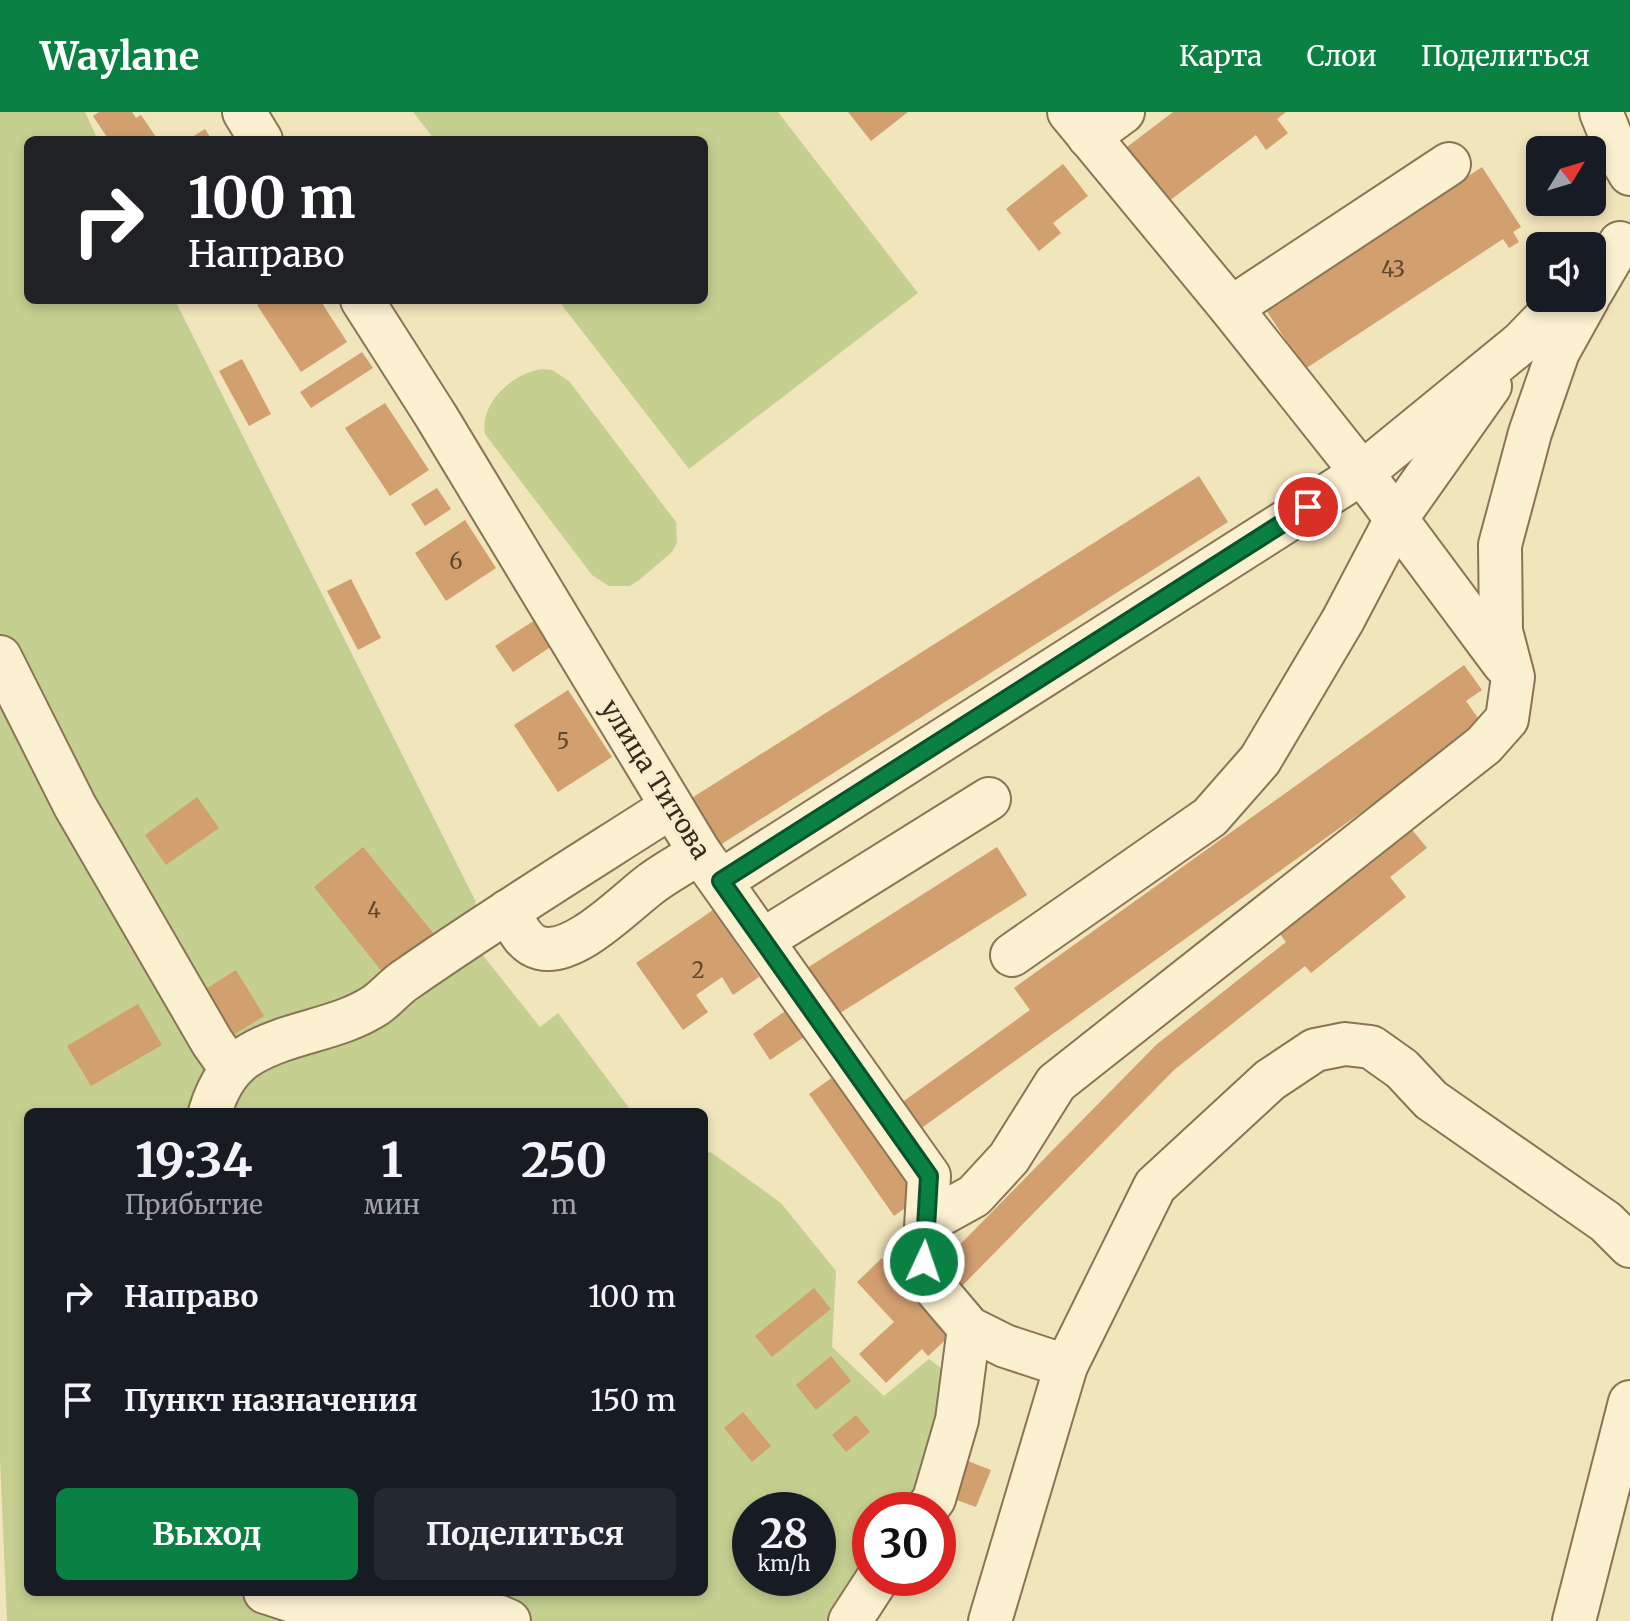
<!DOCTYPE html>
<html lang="ru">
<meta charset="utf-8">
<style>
:root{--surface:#171b24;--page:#242831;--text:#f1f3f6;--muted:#9ea1a6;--accent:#0b8043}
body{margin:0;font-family:Merriweather,serif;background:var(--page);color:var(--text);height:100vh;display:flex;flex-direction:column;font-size:30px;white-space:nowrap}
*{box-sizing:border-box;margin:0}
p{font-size:26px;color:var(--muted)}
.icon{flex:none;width:44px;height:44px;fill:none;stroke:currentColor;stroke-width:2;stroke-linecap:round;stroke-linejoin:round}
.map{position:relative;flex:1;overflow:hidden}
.drawer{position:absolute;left:24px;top:996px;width:684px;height:488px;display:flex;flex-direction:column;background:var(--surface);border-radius:12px;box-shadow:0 4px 12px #0003}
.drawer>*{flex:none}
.top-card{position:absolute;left:24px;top:24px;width:684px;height:168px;border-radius:12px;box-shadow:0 4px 12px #0003;background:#202124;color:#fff;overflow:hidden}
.needle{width:52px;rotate:52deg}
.controls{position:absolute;left:1526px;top:24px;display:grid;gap:16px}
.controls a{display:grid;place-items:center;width:80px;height:80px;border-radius:12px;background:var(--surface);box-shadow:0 4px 12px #0003;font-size:40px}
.speed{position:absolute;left:732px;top:1380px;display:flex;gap:16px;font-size:40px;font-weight:700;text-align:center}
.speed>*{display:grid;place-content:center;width:104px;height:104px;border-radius:50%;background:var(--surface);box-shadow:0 4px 12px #0003;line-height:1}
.speed small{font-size:20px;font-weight:400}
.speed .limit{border:12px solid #d22;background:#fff;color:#111}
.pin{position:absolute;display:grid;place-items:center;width:68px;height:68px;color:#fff;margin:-34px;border:4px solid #fff;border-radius:50%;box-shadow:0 2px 8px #0007}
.me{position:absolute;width:88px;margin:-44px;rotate:3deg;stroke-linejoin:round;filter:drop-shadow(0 0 6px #0008)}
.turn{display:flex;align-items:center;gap:28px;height:168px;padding:0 32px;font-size:36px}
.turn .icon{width:104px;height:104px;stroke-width:2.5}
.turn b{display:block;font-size:56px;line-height:68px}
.eta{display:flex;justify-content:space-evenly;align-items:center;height:136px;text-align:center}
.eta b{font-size:48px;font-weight:700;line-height:56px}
.primary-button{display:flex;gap:16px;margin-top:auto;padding:16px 32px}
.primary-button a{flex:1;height:92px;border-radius:12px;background:var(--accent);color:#fff;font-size:32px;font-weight:700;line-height:92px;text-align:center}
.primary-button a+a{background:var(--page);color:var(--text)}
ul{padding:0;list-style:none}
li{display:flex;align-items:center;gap:24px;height:104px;padding:0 32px}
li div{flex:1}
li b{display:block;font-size:30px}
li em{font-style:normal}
header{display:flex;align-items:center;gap:48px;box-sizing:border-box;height:112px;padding:0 40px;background:var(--accent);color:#fff}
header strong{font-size:38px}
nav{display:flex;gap:44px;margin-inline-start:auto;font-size:28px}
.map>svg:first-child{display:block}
.green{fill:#c4cf90;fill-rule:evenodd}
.building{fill:#d29f6f}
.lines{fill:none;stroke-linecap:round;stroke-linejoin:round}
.minor-casing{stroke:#8a7455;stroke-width:46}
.minor{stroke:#fbf1d0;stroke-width:42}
.route-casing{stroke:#07532c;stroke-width:20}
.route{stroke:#0b8043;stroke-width:14}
.labels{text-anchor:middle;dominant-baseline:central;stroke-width:6;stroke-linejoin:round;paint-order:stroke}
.number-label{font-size:22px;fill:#5e4830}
.street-label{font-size:26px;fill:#382b1b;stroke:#f8eecd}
</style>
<header>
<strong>Waylane</strong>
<nav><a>Карта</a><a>Слои</a><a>Поделиться</a></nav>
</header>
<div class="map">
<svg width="1630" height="1509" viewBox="0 0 1630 1509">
<rect width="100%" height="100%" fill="#f1e5bc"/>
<g class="green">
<path d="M0 0H85L98 28H28V188H175L475 788 481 841 540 915 558 901 632 1000H28V1480H704V1039L712 1041 781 1091 836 1159 832 1235 884 1284 929 1247 950 1263 913 1398H870V1453L826 1509H7L0 1347ZM750 1398H818V1466H750Z"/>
<path d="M413 0H778L918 181 689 357 558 188H704V28H435Z"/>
<path d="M542 257 552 258 569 269 676 410 677 431 672 440 638 469 629 474H609L592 463 485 322C479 291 513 261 542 257Z"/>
</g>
<g class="building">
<path d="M99 0H132L136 6 141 3 158 28H109L93 4Z"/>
<path d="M848 0H908L871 29Z"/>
<path d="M1173 0H1286L1277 7 1288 21 1266 38 1256 23 1169 89 1127 35Z"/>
<path d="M205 17 212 28H187Z"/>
<path d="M1063 52 1088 84 1053 111 1061 121 1039 139 1006 97Z"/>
<path d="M1482 55 1521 115 1513 120 1519 130 1509 136 1503 127 1305 257 1266 198Z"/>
<path d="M265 188H320L347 230 301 260 257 193Z"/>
<path d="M362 240 373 256 311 296 300 280Z"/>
<path d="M242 247 271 302 249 314 219 259Z"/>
<path d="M385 291 429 358 390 384 345 316Z"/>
<path d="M1199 364 1228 410 717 735 687 689Z"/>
<path d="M437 376 451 397 425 414 411 392Z"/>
<path d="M465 408 496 456 446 489 415 441Z"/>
<path d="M351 467 381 526 358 538 327 479Z"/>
<path d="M538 506 555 532 513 560 495 534Z"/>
<path d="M1464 553 1482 578 1466 589 1483 613 916 1020 897 994 1030 898 1014 876Z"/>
<path d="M568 578 612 645 558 680 514 613Z"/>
<path d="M197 685 219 716 166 753 145 723Z"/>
<path d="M1405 709 1427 736 1390 765 1406 785 1311 861 1305 854 1174 958 961 1175 939 1154 1156 933 1286 830 1273 813Z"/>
<path d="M363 735 434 822 384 862 314 775Z"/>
<path d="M997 735 1027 783 837 903 807 856Z"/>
<path d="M713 798 759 865 733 883 722 865 696 883 708 900 683 918 636 851Z"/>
<path d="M236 858 264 904 224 929 196 883Z"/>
<path d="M138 892 162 933 91 974 67 934Z"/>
<path d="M795 892 813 919 770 948 753 922Z"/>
<path d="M833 965 918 1087 894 1104 809 982Z"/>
<path d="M882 1146 952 1222 928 1244 922 1237 886 1271 859 1242 894 1210 857 1170Z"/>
<path d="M814 1176 831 1197 772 1245 755 1224Z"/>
<path d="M831 1244 851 1269 816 1298 796 1273Z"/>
<path d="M743 1300 771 1334 752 1350 724 1316Z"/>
<path d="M856 1303 870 1320 846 1340 832 1323Z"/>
<path d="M965 1348 991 1358 976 1395 951 1386Z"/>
</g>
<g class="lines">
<defs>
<g id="minor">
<path d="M244 0 261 28"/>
<path d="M1069 0 1231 196 1362 361 1504 552"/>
<path d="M1601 0 1618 42 1630 62"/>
<path d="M1089 25 1123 0"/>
<path d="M1592 179 1620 131"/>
<path d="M362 188 436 304 700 741 929 1064 924 1150 935 1176 969 1216 1005 1234 1066 1254"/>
<path d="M1231 196 1449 52"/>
<path d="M0 545 75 694 212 930 231 957"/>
<path d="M721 769 1362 361 1521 231 1565 186"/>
<path d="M508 799C516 813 523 832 540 836 575 845 626 790 652 771 667 760 683 751 700 741"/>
<path d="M763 828 989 687"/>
<path d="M1012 843 1210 705 1260 648 1343 508 1396 407 1490 274"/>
<path d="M210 1000C217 977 229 954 251 942 290 919 338 918 376 893 386 886 394 876 404 869 491 808 582 752 671 695"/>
<path d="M927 1110 974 1084 1009 1046 1056 971 1484 633 1507 607 1513 565 1501 519 1500 433 1530 321 1558 240 1588 186"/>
<path d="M926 1398 934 1387 957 1308 969 1216"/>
<path d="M265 1480 320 1498 461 1501 500 1505 509 1509"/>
<path d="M850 1509 878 1466"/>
<path d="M990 1509 1066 1254 1155 1074 1270 968 1315 938 1345 932 1371 935 1402 957 1431 988 1606 1110 1630 1134"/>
<path d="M1574 1509 1630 1290"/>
</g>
</defs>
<use href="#minor" class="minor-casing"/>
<use href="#minor" class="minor"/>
</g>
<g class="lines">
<defs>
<path id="route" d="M924 1150 929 1064 721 769 1308 395"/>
</defs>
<use href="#route" class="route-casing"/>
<use href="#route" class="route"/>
</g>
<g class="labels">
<g class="number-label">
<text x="1393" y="157">43</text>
<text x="456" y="449">6</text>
<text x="563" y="629">5</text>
<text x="374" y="798">4</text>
<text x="698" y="858">2</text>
</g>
<g class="street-label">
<text transform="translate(656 667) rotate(58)">улица Титова</text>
</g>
</g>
</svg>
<div class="controls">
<a><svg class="needle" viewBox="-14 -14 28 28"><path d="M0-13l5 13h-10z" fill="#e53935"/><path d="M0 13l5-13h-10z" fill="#9ea1a6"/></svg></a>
<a><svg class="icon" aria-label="sound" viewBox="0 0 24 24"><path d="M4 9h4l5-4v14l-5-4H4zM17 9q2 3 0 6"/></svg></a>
</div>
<div class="speed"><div>28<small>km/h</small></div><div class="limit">30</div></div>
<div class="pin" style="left:1308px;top:395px;background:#d93025"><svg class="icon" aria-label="arrive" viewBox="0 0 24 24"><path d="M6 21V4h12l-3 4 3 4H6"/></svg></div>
<svg class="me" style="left:924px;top:1150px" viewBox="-20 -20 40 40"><circle r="17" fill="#0b8043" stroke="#fff" stroke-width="3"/><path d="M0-11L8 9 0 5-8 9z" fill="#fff"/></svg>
<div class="top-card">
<div class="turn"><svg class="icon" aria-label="right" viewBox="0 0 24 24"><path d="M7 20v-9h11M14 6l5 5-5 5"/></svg><div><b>100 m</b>Направо</div></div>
</div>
<section class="drawer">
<div class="eta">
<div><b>19:34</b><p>Прибытие</p></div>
<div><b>1</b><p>мин</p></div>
<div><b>250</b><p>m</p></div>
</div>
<ul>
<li><svg class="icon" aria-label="right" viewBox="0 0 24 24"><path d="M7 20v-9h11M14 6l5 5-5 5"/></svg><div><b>Направо</b></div><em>100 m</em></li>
<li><svg class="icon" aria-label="arrive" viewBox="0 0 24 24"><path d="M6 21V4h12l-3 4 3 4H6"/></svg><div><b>Пункт назначения</b></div><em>150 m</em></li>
</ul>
<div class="primary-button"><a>Выход</a><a>Поделиться</a></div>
</section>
</div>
